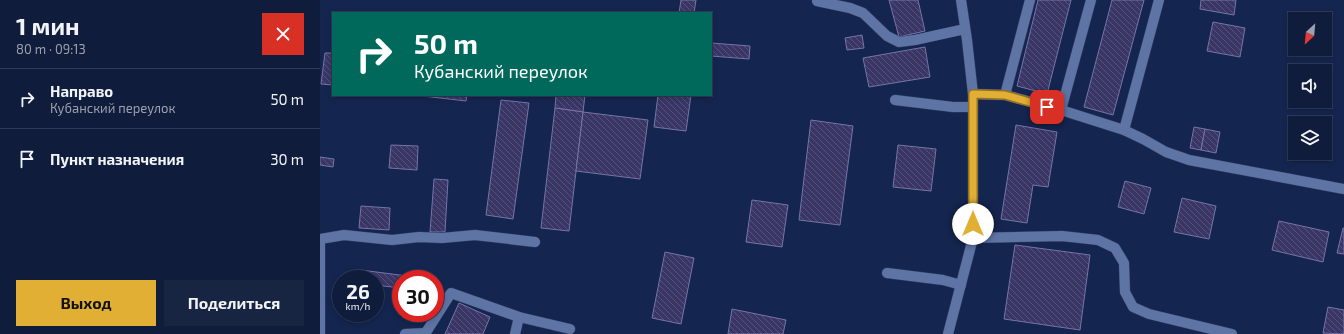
<!DOCTYPE html>
<html lang="ru">
<meta charset="utf-8">
<style>
:root{--surface:#0f1c3b;--page:#182542;--text:#f1f3f6;--muted:#9ba1af;--line:#2f3a55;--accent:#e1af34}
body{margin:0;font-family:"Exo 2",sans-serif;background:var(--page);color:var(--text);height:100vh;display:flex;flex-direction:column;font-size:15px;white-space:nowrap}
*{box-sizing:border-box;margin:0}
p{font-size:13px;color:var(--muted)}
.icon{flex:none;width:22px;height:22px;fill:none;stroke:currentColor;stroke-width:2;stroke-linecap:round;stroke-linejoin:round}
.map{position:relative;flex:1;overflow:hidden}
.details{display:flex;flex-direction:column;background:var(--surface);width:320px}
.details>*{flex:none}
.guide{position:absolute;left:12px;top:12px;width:380px;height:84px;border-radius:0px;box-shadow:0 2px 6px #0003,0 0 0 1px var(--line);background:#00695c;color:#fff;overflow:hidden}
.needle{width:26px;rotate:206deg}
.controls{position:absolute;left:968px;top:12px;display:grid;gap:8px}
.controls a{display:grid;place-items:center;width:44px;height:44px;border-radius:0px;background:var(--surface);box-shadow:0 2px 6px #0003,0 0 0 1px var(--line);font-size:20px}
.speed{position:absolute;left:12px;top:270px;display:flex;gap:8px;font-size:20px;font-weight:700;text-align:center}
.speed>*{display:grid;place-content:center;width:52px;height:52px;border-radius:50%;background:var(--surface);box-shadow:0 2px 6px #0003,0 0 0 1px var(--line);line-height:1}
.speed small{font-size:10px;font-weight:400}
.speed .limit{border:6px solid #d22;background:#fff;color:#111}
.pin{position:absolute;display:grid;place-items:center;width:34px;height:34px;color:#fff;margin:-17px;border-radius:8px;box-shadow:0 2px 6px #0006}
.me{position:absolute;width:44px;margin:-22px;rotate:0deg;stroke-linejoin:round;filter:drop-shadow(0 0 3px #0008)}
.turn{display:flex;align-items:center;gap:14px;height:84px;padding:0 16px;font-size:18px}
.turn .icon{width:52px;height:52px;stroke-width:2.5}
.turn b{display:block;font-size:28px;line-height:34px}
.round{display:grid;place-items:center;flex:none;width:42px;height:42px;border-radius:0px;background:var(--page)}
.overview{display:flex;align-items:center;justify-content:space-between;height:68px;padding:0 16px}
h1{font-size:24px;font-weight:700;line-height:30px}
.button{display:flex;gap:8px;margin-top:auto;padding:8px 16px}
.button a{flex:1;height:46px;border-radius:0px;background:var(--accent);color:#111;font-size:16px;font-weight:700;line-height:46px;text-align:center}
.button a+a{background:var(--page);color:var(--text)}
ul{padding:0;list-style:none}
li{display:flex;align-items:center;gap:12px;height:60px;padding:0 16px;border-top:1px solid var(--line)}
li div{flex:1}
li b{display:block;font-size:15px}
li em{font-style:normal}
main{display:flex;flex:1;min-height:0}
.map>svg:first-child{display:block}
.building{fill:url(#building-back-hatch);stroke:#7674a9}
.lines{fill:none;stroke-linecap:round;stroke-linejoin:round}
.minor-casing{stroke:#353f64;stroke-width:11}
.minor{stroke:#5e74a5;stroke-width:10}
.route-casing{stroke:#927222;stroke-width:10}
.route{stroke:#e1af34;stroke-width:7}
</style>
<main>
<section class="details">
<div class="overview"><div><h1>1 мин</h1><p>80 m · 09:13</p></div><a class="round" style="background:#d93025;color:#fff"><svg class="icon" aria-label="close" viewBox="0 0 24 24"><path d="M6 6l12 12M18 6L6 18"/></svg></a></div>
<ul>
<li><svg class="icon" aria-label="right" viewBox="0 0 24 24"><path d="M7 20v-9h11M14 6l5 5-5 5"/></svg><div><b>Направо</b><p>Кубанский переулок</p></div><em>50 m</em></li>
<li><svg class="icon" aria-label="arrive" viewBox="0 0 24 24"><path d="M6 21V4h12l-3 4 3 4H6"/></svg><div><b>Пункт назначения</b></div><em>30 m</em></li>
</ul>
<div class="button"><a>Выход</a><a>Поделиться</a></div>
</section>
<div class="map">
<svg width="1024" height="334" viewBox="0 0 1024 334">
<defs>
<pattern id="building-back-hatch" width="6" height="6" patternUnits="userSpaceOnUse"><rect width="6" height="6" fill="#393565"/><path d="M-1 5l2 2M0 0l6 6M5-1l2 2" fill="none" stroke="#54517b"/></pattern>
</defs>
<rect width="100%" height="100%" fill="#14254f"/>
<g class="building">
<path d="M361 0H376L374 13H359Z"/>
<path d="M569 0H598L605 31 579 37Z"/>
<path d="M718 0H751L727 94 697 86Z"/>
<path d="M792 0H824L793 115 764 107Z"/>
<path d="M881 0H916L914 15 880 9Z"/>
<path d="M893 22 925 28 920 57 887 51Z"/>
<path d="M542 35 544 48 527 50 525 38Z"/>
<path d="M391 43 430 46 429 59 391 56Z"/>
<path d="M605 47 610 77 549 87 543 58Z"/>
<path d="M5 53H13V85L1 84Z"/>
<path d="M94 95H147L146 101Z"/>
<path d="M236 95H265L263 112 235 108Z"/>
<path d="M338 95H371L366 131 334 127Z"/>
<path d="M181 100 209 103 193 219 166 215Z"/>
<path d="M235 108 263 112 249 231 221 228Z"/>
<path d="M263 112 328 120 320 179 256 171Z"/>
<path d="M491 120 533 126 520 225 479 220Z"/>
<path d="M696 125 737 132 728 187 713 185 707 223 681 219Z"/>
<path d="M874 127 885 129 881 150 870 148Z"/>
<path d="M885 129 900 132 896 153 881 150Z"/>
<path d="M71 145 98 146 97 170 69 168Z"/>
<path d="M578 145 616 149 611 191 573 187Z"/>
<path d="M0 157 14 159 13 167 0 165Z"/>
<path d="M114 179 128 180 125 232H110Z"/>
<path d="M805 181 831 188 824 214 798 207Z"/>
<path d="M862 198 896 206 889 239 854 232Z"/>
<path d="M432 200 468 205 462 247 426 242Z"/>
<path d="M41 206 70 208 69 230 39 228Z"/>
<path d="M959 221 1009 232 1003 262 952 250Z"/>
<path d="M1023 228H1024V254L1017 253Z"/>
<path d="M695 245 770 255 760 330 684 319Z"/>
<path d="M345 252 374 258 361 324 332 318Z"/>
<path d="M41 270 95 277 94 279H81V288L55 285V279H40Z"/>
<path d="M139 303 170 317 163 334H125Z"/>
<path d="M1008 307 1024 310V334L1003 333Z"/>
<path d="M412 309 466 320 463 334H408Z"/>
</g>
<g class="lines">
<defs>
<g id="minor">
<path d="M497 1 530 8 543 13 567 36 579 42 595 40 645 29"/>
<path d="M653 94 685 95 741 110 804 130 823 139 846 152 869 160 1024 189"/>
<path d="M685 95 710 0"/>
<path d="M575 100 633 107H653"/>
<path d="M741 110 771 0"/>
<path d="M804 130 839 0"/>
<path d="M653 238 742 236 778 240 795 248 804 263 805 292 813 307 829 314 912 334"/>
<path d="M567 273 623 280 641 285"/>
<path d="M0 334V239L24 235 72 240 99 237 122 238 155 235 215 242"/>
<path d="M85 334 106 333"/>
<path d="M105 334 131 293 199 317 250 329"/>
<path d="M195 334 199 317"/>
<path d="M628 334 653 238V94L647 40 641 0"/>
</g>
</defs>
<use href="#minor" class="minor-casing"/>
<use href="#minor" class="minor"/>
</g>
<g class="lines">
<defs>
<path id="route" d="M653 224V94L685 95 727 107"/>
</defs>
<use href="#route" class="route-casing"/>
<use href="#route" class="route"/>
</g>
</svg>
<div class="controls">
<a><svg class="needle" viewBox="-14 -14 28 28"><path d="M0-13l5 13h-10z" fill="#e53935"/><path d="M0 13l5-13h-10z" fill="#9ba1af"/></svg></a>
<a><svg class="icon" aria-label="sound" viewBox="0 0 24 24"><path d="M4 9h4l5-4v14l-5-4H4zM17 9q2 3 0 6"/></svg></a>
<a><svg class="icon" aria-label="layers" viewBox="0 0 24 24"><path d="M12 4l9 5-9 5-9-5zM3 14l9 5 9-5"/></svg></a>
</div>
<div class="speed"><div>26<small>km/h</small></div><div class="limit">30</div></div>
<div class="pin" style="left:727px;top:107px;background:#d93025"><svg class="icon" aria-label="arrive" viewBox="0 0 24 24"><path d="M6 21V4h12l-3 4 3 4H6"/></svg></div>
<svg class="me" style="left:653px;top:224px" viewBox="-20 -20 40 40"><circle r="19" fill="#fff"/><path d="M0-13L10 11 0 6-10 11z" fill="#e1af34"/></svg>
<div class="guide">
<div class="turn"><svg class="icon" aria-label="right" viewBox="0 0 24 24"><path d="M7 20v-9h11M14 6l5 5-5 5"/></svg><div><b>50 m</b>Кубанский переулок</div></div>
</div>
</div>
</main>
